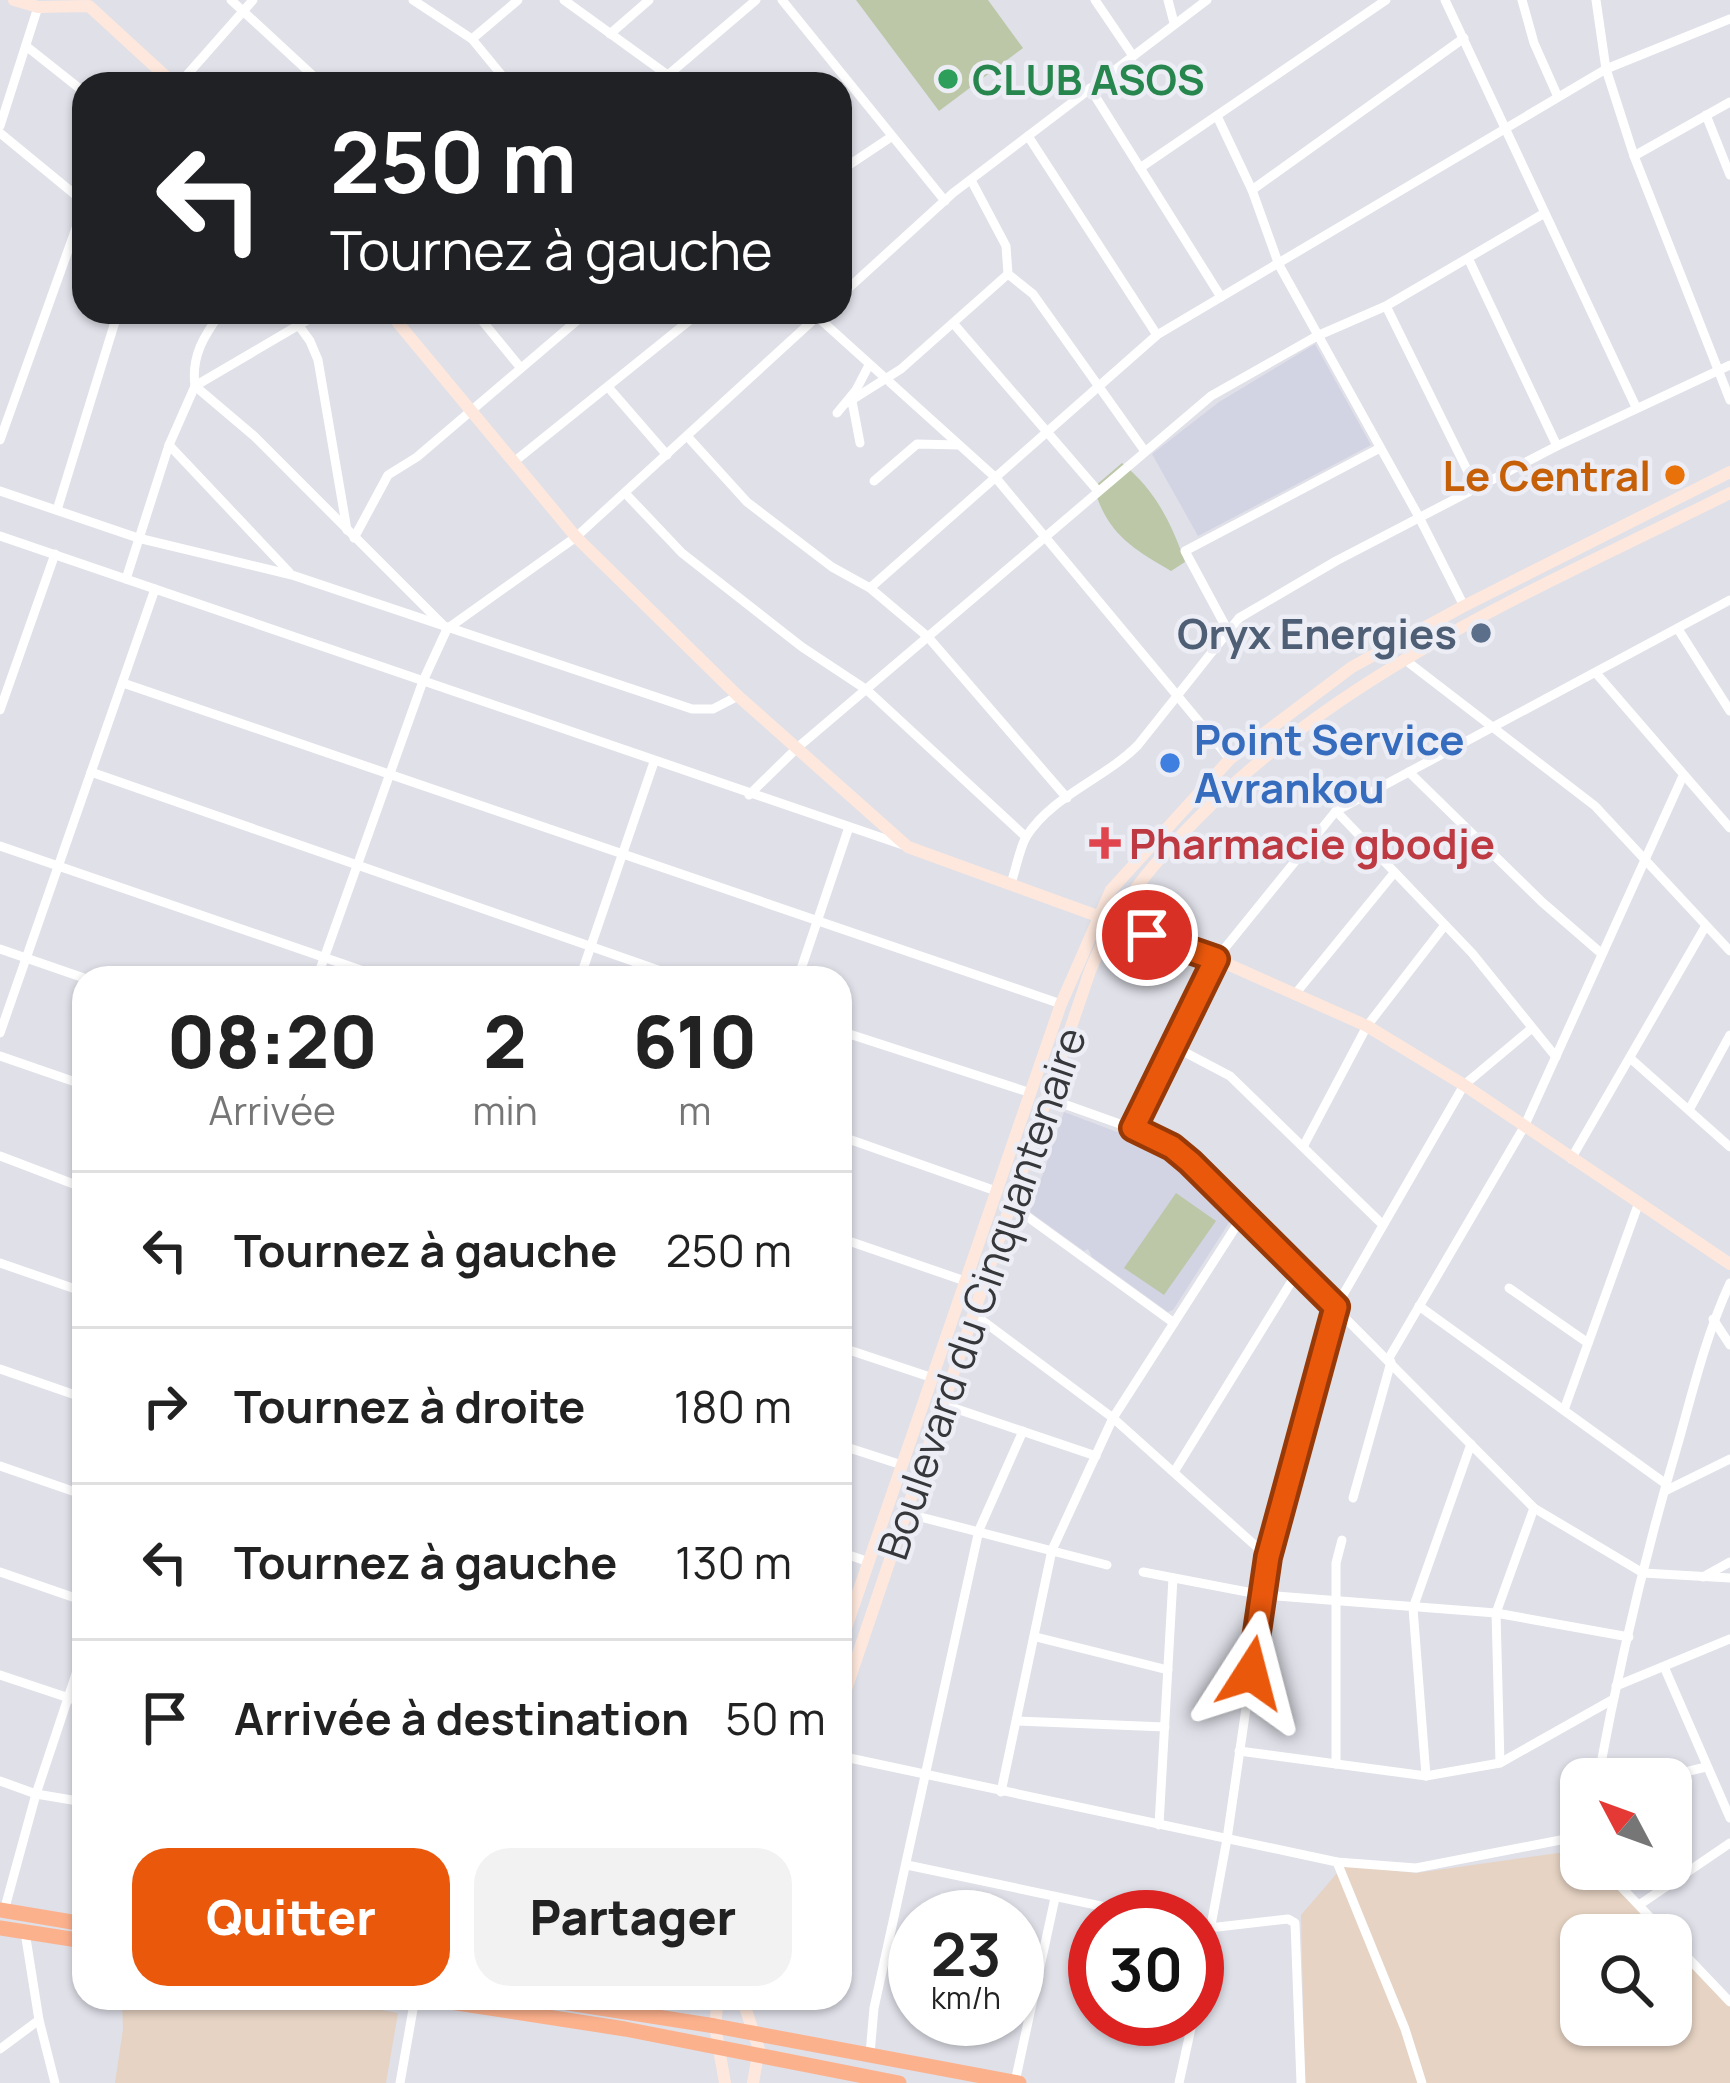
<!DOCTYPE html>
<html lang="fr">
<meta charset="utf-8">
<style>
:root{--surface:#fff;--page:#f2f2f2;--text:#222;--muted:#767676;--line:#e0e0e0;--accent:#ea580c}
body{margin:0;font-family:Manrope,sans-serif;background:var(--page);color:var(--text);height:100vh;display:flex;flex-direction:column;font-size:45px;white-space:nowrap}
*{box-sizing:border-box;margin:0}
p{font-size:39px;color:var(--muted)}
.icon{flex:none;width:66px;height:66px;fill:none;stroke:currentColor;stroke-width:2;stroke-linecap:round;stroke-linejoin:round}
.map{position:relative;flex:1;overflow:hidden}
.drawer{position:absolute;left:72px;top:966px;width:780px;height:1044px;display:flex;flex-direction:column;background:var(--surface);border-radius:36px;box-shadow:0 3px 9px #0004}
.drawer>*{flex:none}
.top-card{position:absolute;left:72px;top:72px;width:780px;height:252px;border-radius:36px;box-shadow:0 3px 9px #0004;background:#202124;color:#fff;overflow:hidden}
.needle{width:78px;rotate:311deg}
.tools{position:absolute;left:1560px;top:1758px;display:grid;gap:24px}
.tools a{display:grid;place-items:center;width:132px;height:132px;border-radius:24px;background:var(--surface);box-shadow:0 3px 9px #0004;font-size:60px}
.speed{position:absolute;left:888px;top:1890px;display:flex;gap:24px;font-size:60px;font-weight:700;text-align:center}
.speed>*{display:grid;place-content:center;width:156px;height:156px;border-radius:50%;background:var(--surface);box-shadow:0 3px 9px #0004;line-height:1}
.speed small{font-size:30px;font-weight:400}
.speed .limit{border:18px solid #d22;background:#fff;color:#111}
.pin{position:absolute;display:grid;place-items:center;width:102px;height:102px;color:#fff;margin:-51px;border:6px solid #fff;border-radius:50%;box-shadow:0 3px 12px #0007}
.me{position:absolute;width:132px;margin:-66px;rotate:9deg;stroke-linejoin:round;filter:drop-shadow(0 0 9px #0008)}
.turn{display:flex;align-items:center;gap:42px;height:252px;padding:0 60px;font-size:54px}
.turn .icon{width:156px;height:156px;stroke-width:2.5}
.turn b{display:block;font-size:84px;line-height:102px}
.eta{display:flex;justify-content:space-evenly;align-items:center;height:204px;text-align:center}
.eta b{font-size:72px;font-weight:800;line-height:84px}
.cta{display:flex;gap:24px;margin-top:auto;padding:24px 60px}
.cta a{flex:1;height:138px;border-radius:36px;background:var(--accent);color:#fff;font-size:48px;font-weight:800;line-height:138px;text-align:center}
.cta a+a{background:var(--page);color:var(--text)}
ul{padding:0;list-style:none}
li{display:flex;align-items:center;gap:36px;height:156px;padding:0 60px;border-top:3px solid var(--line)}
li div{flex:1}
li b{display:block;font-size:45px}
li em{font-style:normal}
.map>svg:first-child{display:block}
.commercial{fill:#e6d3c3}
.built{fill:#d3d4e3}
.green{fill:#bcc7a7}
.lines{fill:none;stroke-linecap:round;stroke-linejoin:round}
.street{stroke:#fff;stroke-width:9}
.secondary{stroke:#fee8dd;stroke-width:12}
.highway{stroke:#fcb18d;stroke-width:15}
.route-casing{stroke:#983908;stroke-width:30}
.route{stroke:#ea580c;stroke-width:21}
.leisure-dot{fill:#2e9e5b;stroke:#ecedf5;stroke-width:4.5}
.food-dot{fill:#e8710a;stroke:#ecedf5;stroke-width:4.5}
.service-dot{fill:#5c6f8a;stroke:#ecedf5;stroke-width:4.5}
.shop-dot{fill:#3f7fe0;stroke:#ecedf5;stroke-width:4.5}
.health-dot{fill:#e0444e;stroke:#ecedf5;stroke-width:4.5}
.labels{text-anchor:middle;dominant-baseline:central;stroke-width:9;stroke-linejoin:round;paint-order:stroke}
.leisure-label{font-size:42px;font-weight:bold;fill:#27864d;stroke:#ecedf5;text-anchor:start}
.food-label{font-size:42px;font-weight:bold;fill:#c56008;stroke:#ecedf5;text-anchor:end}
.service-label{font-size:42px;font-weight:bold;fill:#4e5e75;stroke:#ecedf5;text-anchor:end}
.shop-label{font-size:42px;font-weight:bold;fill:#366cbe;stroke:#ecedf5;text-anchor:start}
.health-label{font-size:42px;font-weight:bold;fill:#be3a42;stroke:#ecedf5;text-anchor:start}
.street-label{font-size:42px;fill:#36373a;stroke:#ecedf5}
</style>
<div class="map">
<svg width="1730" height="2083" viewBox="0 0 1730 2083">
<rect width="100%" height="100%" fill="#dfe0e8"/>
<g class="commercial">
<path d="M1580 1850 1581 1869H1598L1662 1935H1581V2025H1671V1945L1730 2006V2083H1305L1301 1915 1344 1865 1416 1873Z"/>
<path d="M319 1998 398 2013 386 2083H115L123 2029 122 2002 111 1998Z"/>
</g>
<g class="built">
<path d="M1315 344 1371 445 1198 536 1152 454 1219 402Z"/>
<path d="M1064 1112 1162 1149 1232 1218 1173 1310 1168 1312 1092 1257 1088 1249 1084 1251 1030 1212Z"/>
</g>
<g class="green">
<path d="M856 0H988L1023 48 939 111Z"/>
<path d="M1122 463C1155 490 1171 522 1185 562L1171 571C1133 549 1106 533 1094 487Z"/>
<path d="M1176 1193 1216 1221 1164 1295 1124 1268Z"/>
</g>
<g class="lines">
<g class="street">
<path d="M231 0 322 84"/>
<path d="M413 0 472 39 509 84"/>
<path d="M564 0 680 84"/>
<path d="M782 0 945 201"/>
<path d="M1095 0 1133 56"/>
<path d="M1168 0 1174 23"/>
<path d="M1445 0 1636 407"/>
<path d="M1522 0 1534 43 1558 97"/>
<path d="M1596 0 1606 69 1634 156 1730 400"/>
<path d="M610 34 649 0"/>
<path d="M472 39 518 0"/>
<path d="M26 46 84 92"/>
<path d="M668 75 756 0"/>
<path d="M179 84 253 0"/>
<path d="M1090 88 1221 297"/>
<path d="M1706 115 1730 175"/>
<path d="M1217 116 1252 190 1279 265 1419 517 1464 606"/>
<path d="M0 126 38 7"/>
<path d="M0 133 84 202"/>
<path d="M1028 136 1157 335"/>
<path d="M1634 156 1730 102"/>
<path d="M1140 168 1386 0"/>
<path d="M840 171 891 137"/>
<path d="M971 180 1006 246 1008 274 1033 294 1144 450"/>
<path d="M1252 190 1464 38"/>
<path d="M1469 260 1557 446"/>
<path d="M840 296 953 193 1207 0"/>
<path d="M1386 306 1476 488"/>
<path d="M221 312C204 336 191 356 195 386L254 436 443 625"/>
<path d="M289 312 310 341 318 360 347 530"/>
<path d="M475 312 520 367"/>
<path d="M812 312 996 478 1230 759"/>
<path d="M953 323 1098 491"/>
<path d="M608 387 667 455"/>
<path d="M852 401 860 443"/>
<path d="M847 403 901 369 1008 274"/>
<path d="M837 413 856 390 869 365"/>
<path d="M687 436 747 502 832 567 870 588 928 637 1067 798"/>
<path d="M0 440 84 206"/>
<path d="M169 445 289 572"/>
<path d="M515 461 700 312"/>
<path d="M874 481 917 444 959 445"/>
<path d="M0 491 138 538 292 575 692 709H713L738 696"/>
<path d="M625 493 682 553 802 647 867 690 1026 837"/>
<path d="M57 510 118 312"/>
<path d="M0 536 903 845"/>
<path d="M354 538 388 475 417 457 587 312"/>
<path d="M126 579 169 445 195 386 321 312"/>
<path d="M870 588 1157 335 1606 69 1730 19"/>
<path d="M1227 629 1185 551 1380 448"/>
<path d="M1678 629 1730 711"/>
<path d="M1404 659 1595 806 1730 951"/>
<path d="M1596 673 1730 828"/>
<path d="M123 683 1061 1004"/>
<path d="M0 710 55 554"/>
<path d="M91 772 681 978"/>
<path d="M1409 772 1542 902 1602 954"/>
<path d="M749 795 797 748 1211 396 1317 336 1386 306 1543 214"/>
<path d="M1336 811 1472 953 1556 1057"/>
<path d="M0 846 384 978"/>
<path d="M1011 883C1016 869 1019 850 1026 837 1051 796 1106 778 1138 745L1239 618 1336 561 1557 446 1730 365"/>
<path d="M0 949 84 978"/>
<path d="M317 978 423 681 447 629 576 537 822 312"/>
<path d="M580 978 654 762"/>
<path d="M798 978 849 827"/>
<path d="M1296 993 1394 873"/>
<path d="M840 1031 1031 1093"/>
<path d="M0 1033 155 589"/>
<path d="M1173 1046 1230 1076 1383 1225"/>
<path d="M0 1056 84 1085"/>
<path d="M1630 1058 1730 1147"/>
<path d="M1047 1098 1148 1134 1190 1162 1534 1508 1643 1573 1730 1578"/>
<path d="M1689 1110 1730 1035"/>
<path d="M1133 1128 1216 959 1336 811 1730 600"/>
<path d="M840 1136 996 1191"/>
<path d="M1304 1145 1367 1026 1445 925"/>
<path d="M0 1156 84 1188"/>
<path d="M1571 1159 1705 927"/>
<path d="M1010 1204 1174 1323"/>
<path d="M840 1238 965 1281"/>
<path d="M0 1263 84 1292"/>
<path d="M1509 1288 1588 1343"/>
<path d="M1419 1306 1666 1484"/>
<path d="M975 1315 1113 1418 1268 1557"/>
<path d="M1713 1319 1730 1345"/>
<path d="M840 1347 933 1378"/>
<path d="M1389 1358 1524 1127 1682 778"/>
<path d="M0 1369 84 1398"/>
<path d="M945 1405 1096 1456"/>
<path d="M1564 1410 1638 1205"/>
<path d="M840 1445 902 1465"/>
<path d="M0 1466 84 1495"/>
<path d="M1174 1472 1298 1271"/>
<path d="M1665 1491 1730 1459"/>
<path d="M1353 1498 1391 1362"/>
<path d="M905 1513 1107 1565"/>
<path d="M840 1552 869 1562"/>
<path d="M0 1572 84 1601"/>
<path d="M1143 1572 1263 1595 1496 1613 1629 1637"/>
<path d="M1703 1577 1730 1562"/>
<path d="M1036 1637 1168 1670"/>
<path d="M1665 1669 1730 1818"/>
<path d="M0 1675 84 1703"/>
<path d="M1616 1686 1730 1639"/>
<path d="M1017 1721 1165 1727"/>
<path d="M1239 1751 1426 1776 1500 1763 1612 1700"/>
<path d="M840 1756 1337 1862 1416 1868 1581 1836"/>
<path d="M1500 1763 1496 1613 1534 1508"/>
<path d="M1336 1764V1563L1342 1540"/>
<path d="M1426 1776 1413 1608 1471 1444"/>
<path d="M1598 1779C1619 1665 1646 1551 1679 1440 1694 1386 1707 1333 1730 1283"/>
<path d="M1656 1779 1706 1767"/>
<path d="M0 1781 36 1794 84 1802"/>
<path d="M1001 1792 1052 1550 1113 1418 1242 1217"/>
<path d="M1159 1825 1173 1578"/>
<path d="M1581 1843V1844"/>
<path d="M1337 1862 1405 2029 1422 2083"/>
<path d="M907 1865 1153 1917"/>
<path d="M1604 1869 1667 1935"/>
<path d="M1639 1905 1730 1843"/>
<path d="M4 1911 36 1794 84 1650"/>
<path d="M1197 1926 1209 1928 1288 1919 1295 1923 1301 2083"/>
<path d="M25 1932 39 2020 55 2083"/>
<path d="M1671 1940 1730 2002"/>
<path d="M889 1947 915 1952"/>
<path d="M1017 1971 1037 1975"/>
<path d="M1197 2001 1227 1839 1268 1557 1336 1307 1464 1085 1532 1028"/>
<path d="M0 2049 39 2020"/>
<path d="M870 2054 874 2008 979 1530 1023 1431"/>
<path d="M1015 2082 1055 1898"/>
<path d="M400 2083 415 1998"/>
<path d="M1179 2083 1193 2019"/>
</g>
<g class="secondary">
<path d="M14 0 38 7 89 6 174 84"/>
<path d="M389 312 576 537 738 696 908 847 1216 959 1367 1026 1464 1085 1730 1264"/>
<path d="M840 1645 1061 1004 1111 890 1230 759 1352 667 1464 606 1730 472"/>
<path d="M840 1707 1090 971C1116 905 1157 858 1207 809 1354 664 1548 584 1730 493"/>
<path d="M718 1998 715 2026 725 2083"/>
<path d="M742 1998 759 2049 753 2083"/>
</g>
<g class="highway">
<path d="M0 1910 84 1924"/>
<path d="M0 1928 84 1941"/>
<path d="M424 1998 625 2029 899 2083"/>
<path d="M536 1998 715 2026 1019 2083"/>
</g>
</g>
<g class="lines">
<defs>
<path id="route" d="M1147 935 1216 959 1133 1128 1172 1147 1190 1162 1336 1307 1268 1557 1251 1673"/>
</defs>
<use href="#route" class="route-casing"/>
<use href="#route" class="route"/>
</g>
<circle class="leisure-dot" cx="948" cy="79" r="12"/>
<circle class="food-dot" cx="1675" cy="475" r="12"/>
<circle class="service-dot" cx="1481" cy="633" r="12"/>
<circle class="shop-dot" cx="1170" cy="763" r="12"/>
<path class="health-dot" d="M1099 825h12v12h12v12h-12v12h-12v-12h-12v-12h12z"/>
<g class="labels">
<g class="leisure-label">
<text x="972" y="79">CLUB ASOS</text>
</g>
<g class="food-label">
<text x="1651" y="475">Le Central</text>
</g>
<g class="service-label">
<text x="1457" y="633">Oryx Energies</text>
</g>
<g class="shop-label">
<text x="1194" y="739">Point Service<tspan x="1194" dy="48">Avrankou</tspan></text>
</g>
<g class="health-label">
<text x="1129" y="843">Pharmacie gbodje</text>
</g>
<g class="street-label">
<text transform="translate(981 1293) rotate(-71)">Boulevard du Cinquantenaire</text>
</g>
</g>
</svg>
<div class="tools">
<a><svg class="needle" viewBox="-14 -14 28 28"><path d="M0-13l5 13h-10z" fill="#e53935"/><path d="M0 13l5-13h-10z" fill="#767676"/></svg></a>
<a><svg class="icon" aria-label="search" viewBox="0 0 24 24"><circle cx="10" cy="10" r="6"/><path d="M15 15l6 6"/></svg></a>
</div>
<div class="speed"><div>23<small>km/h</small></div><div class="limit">30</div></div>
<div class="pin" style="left:1147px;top:935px;background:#d93025"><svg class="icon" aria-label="arrive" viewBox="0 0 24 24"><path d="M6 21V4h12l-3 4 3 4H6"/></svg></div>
<svg class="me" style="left:1251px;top:1673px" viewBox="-20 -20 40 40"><path d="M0-17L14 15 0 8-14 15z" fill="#ea580c" stroke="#fff" stroke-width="4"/></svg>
<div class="top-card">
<div class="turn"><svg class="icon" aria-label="left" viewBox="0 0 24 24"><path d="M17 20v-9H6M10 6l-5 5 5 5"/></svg><div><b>250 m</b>Tournez à gauche</div></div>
</div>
<section class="drawer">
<div class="eta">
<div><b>08:20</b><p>Arrivée</p></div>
<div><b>2</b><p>min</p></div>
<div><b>610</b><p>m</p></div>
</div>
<ul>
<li><svg class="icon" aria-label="left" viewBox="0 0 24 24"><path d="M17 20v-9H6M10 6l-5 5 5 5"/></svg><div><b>Tournez à gauche</b></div><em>250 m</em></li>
<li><svg class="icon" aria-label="right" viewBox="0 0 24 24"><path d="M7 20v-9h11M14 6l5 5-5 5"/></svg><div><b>Tournez à droite</b></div><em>180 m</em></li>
<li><svg class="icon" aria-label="left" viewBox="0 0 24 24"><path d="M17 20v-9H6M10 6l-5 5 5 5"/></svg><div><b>Tournez à gauche</b></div><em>130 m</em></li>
<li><svg class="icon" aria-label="arrive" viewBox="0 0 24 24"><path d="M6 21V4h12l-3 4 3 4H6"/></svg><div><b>Arrivée à destination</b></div><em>50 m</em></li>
</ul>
<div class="cta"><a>Quitter</a><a>Partager</a></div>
</section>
</div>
